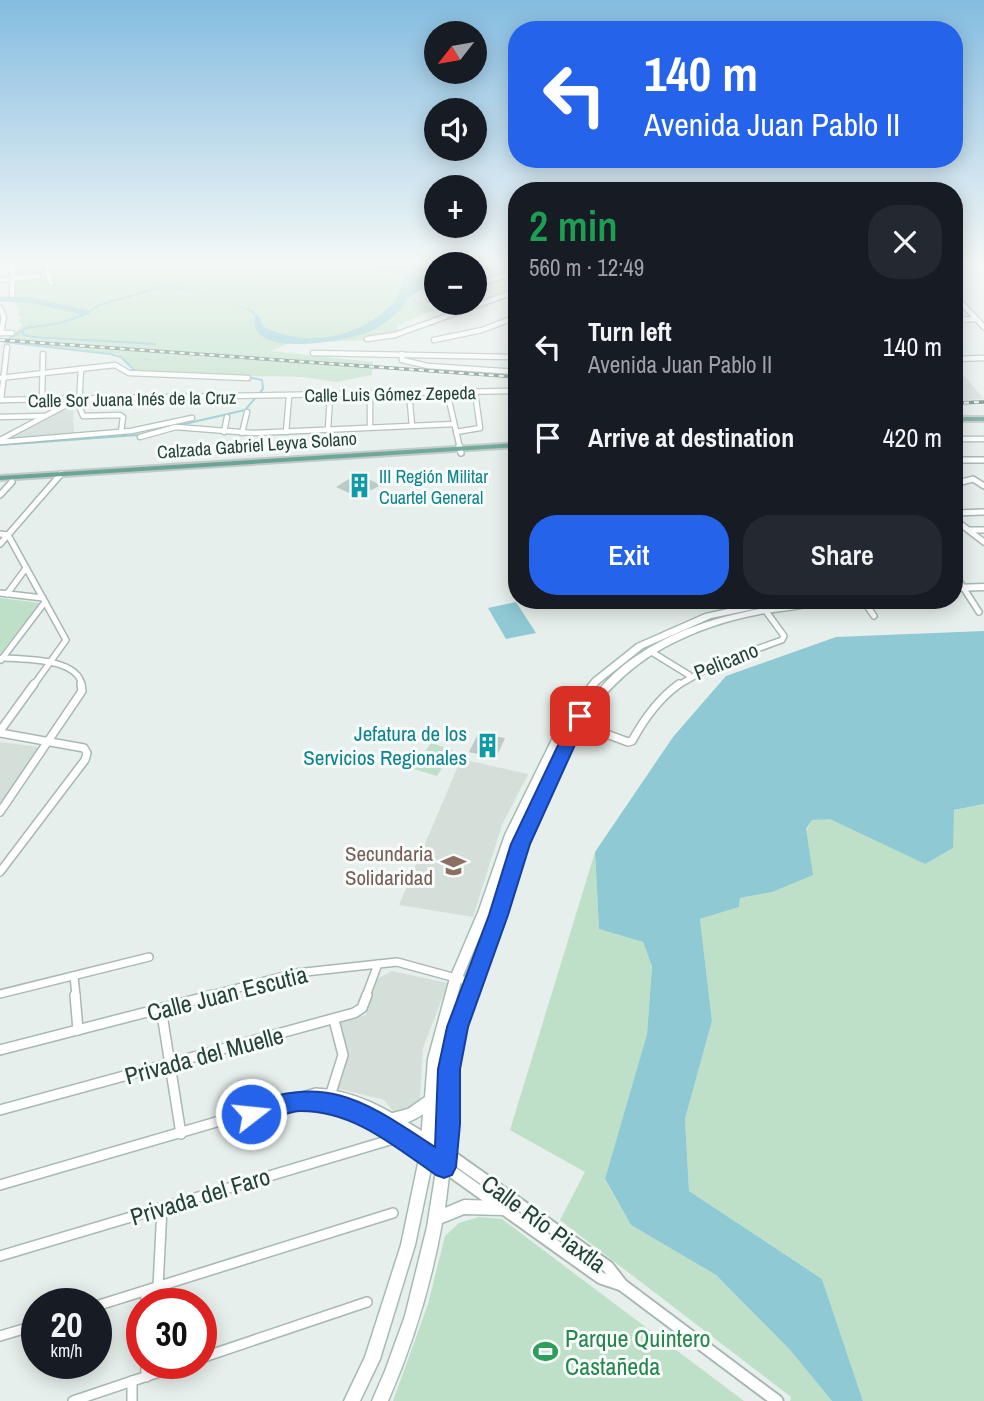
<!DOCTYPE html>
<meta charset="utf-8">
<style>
:root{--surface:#171b24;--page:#242831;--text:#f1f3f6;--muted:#9ea1a6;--accent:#2563eb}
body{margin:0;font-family:"Archivo Narrow",sans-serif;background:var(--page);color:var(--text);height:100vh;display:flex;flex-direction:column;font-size:26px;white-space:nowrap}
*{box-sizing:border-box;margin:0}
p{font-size:23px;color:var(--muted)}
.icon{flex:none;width:38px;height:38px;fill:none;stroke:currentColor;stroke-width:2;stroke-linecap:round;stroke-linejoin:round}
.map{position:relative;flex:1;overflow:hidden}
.sheet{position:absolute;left:508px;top:182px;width:455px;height:427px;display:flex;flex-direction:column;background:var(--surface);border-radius:28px;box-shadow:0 4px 18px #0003}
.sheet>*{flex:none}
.top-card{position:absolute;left:508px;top:21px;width:455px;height:147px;border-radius:28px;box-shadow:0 4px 18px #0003;background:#2563eb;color:#fff;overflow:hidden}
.needle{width:46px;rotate:239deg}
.buttons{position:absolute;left:424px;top:21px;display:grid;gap:14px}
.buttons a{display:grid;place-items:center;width:63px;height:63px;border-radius:50%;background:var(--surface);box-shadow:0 4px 18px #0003;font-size:35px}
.speed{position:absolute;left:21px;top:1288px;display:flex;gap:14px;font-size:35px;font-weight:700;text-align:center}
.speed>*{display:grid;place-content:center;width:91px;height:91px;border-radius:50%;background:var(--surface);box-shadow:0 4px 18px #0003;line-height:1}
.speed small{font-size:18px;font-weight:400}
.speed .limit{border:10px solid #d22;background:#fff;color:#111}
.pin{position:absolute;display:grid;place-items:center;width:60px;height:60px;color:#fff;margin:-30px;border-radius:14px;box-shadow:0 4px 10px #0006}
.me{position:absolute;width:77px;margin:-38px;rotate:74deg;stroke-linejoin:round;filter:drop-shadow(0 0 5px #0008)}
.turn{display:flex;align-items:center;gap:24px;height:147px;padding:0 21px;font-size:32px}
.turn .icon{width:91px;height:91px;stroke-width:2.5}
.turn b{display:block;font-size:49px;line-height:60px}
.round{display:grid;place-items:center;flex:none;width:74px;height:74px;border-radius:28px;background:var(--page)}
.headline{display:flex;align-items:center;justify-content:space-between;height:119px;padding:0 21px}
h1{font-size:42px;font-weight:600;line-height:52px;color:#1e9e55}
.action{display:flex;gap:14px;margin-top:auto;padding:14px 21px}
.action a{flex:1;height:80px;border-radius:28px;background:var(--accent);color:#fff;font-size:28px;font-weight:600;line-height:80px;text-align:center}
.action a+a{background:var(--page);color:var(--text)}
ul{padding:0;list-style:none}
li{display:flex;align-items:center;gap:21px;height:91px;padding:0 21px}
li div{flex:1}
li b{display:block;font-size:26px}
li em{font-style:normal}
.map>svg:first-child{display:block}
.built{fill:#d4dfda}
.green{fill:#bfe0c8}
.water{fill:#8ec9d4}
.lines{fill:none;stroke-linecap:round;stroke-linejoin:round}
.stream{stroke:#8ec9d4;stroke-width:2}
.canal{stroke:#8ec9d4;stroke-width:5}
.building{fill:#bbcac4}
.minor-far3-casing{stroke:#a8b8b2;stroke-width:7}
.minor-far2-casing{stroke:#a8b8b2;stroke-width:8}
.minor-far1-casing{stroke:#a8b8b2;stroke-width:10}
.minor-casing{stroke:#a8b8b2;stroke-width:12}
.tertiary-casing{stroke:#a8b8b2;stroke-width:15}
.secondary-casing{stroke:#a4bbb3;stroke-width:3}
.primary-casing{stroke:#c2cac8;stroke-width:4}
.minor-far3{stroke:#fff;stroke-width:4.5}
.minor-far2{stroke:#fff;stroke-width:5}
.minor-far1{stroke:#fff;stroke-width:7}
.minor{stroke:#fff;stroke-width:9}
.tertiary{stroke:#fff;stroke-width:11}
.secondary{fill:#fff;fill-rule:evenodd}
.primary{fill:#6aa596;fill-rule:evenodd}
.rail-casing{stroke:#5f7d75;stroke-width:3.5}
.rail{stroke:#f7fbf9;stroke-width:2;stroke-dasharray:5;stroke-linecap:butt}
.route{fill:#2563eb;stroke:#184099;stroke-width:2}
.labels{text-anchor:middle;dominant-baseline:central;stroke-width:6;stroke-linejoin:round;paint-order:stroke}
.far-street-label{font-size:18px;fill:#24423a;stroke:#f7fbf9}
.far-culture-label{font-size:18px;fill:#0d838f;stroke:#f7fbf9;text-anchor:start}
.street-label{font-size:21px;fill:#24423a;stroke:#f7fbf9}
.culture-label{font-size:21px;fill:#0d838f;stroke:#f7fbf9;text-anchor:end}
.education-label{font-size:21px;fill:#785e54;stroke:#f7fbf9;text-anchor:end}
.near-street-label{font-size:24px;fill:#24423a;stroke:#f7fbf9}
.near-leisure-label{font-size:24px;fill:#27864d;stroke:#f7fbf9;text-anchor:start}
</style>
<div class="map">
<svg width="984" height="1401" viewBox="0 0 984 1401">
<rect width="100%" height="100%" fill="#e6efeb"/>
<g class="built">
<path d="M954 365H955L984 399 954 400Z"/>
<path d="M68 408H73L74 434 4 440Z"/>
<path d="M0 742 40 747 0 808Z"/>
<path d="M461 759 528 774 502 825 473 917 399 905Z"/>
<path d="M392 971 448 983 423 1048 420 1100 403 1112 393 1111 384 1100 336 1088 347 1056 339 1020 366 1015 375 980Z"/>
</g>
<g class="green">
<path d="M11 265H375L392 274 406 275 411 296 435 310 397 325 398 339 290 343 271 351 373 362 372 375 336 382 303 377 153 374 135 372 118 354 4 342 23 325 18 321 22 318 17 315 20 311 16 304 10 301 13 297Z"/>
<path d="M0 598 40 603 0 654Z"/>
<path d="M431 743 453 750 437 776 414 769Z"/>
<path d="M984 804V1401H863L822 1279 689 1191 685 1119 712 1021 700 919 739 907 740 898 772 892 812 820 829 818 925 864 954 810Z"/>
<path d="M595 852 599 929 643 942 652 965 647 1034 605 1180 631 1225 716 1275 790 1350 832 1401H790L791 1397 560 1220 585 1172 510 1130Z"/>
<path d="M479 1217 502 1219 744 1401H393L428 1304 445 1236 459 1223Z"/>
</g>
<g class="water">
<path d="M375 265H436V281C428 286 419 290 412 295 406 300 403 307 398 312 391 319 380 327 371 331 349 341 245 361 255 315L244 308 190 290 252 310 260 318 263 326C304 349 360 338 392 304 400 295 402 284 405 275L379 270Z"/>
<path d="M516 602 536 633 506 639 488 608Z"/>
<path d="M984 631V804L954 810 953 848 925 864 830 819 812 820 806 829 813 875 772 892 740 898 739 907 700 919 712 1021 685 1119 689 1191 822 1279 863 1401H832L790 1350 716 1275 631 1225 605 1179 647 1034 652 966 643 942 599 929 595 852 673 737 726 676 836 637Z"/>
</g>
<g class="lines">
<g class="stream">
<path d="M22 331 24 335 34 337 155 344"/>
<path d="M135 371 121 357 110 354 4 342 26 328 61 323 86 314 99 305 165 286 190 290"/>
<path d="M0 445 137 435 245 410 263 389 262 380 239 375"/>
</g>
<path class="canal" d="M0 299 30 300 88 313"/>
</g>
<g class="building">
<path d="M357 474 381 485 358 497 336 487Z"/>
<path d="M478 734 505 738 496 758 469 752Z"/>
</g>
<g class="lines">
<defs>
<g id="minor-far3">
<path d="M46 265 51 283"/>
<path d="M487 266 491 265"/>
<path d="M954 266 958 265"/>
<path d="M0 280 38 276"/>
<path d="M474 285 516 272"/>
<path d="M12 295 13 265"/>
<path d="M954 295 984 327"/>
<path d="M429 299 436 297"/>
<path d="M0 308 4 317 1 333"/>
<path d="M954 320 976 319"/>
<path d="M0 333H12"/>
<path d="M367 339 395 335 516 291"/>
<path d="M434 340 482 330 516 317"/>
<path d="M313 353 516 357"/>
<path d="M402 354V360L428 366 516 372"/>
<path d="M954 359 984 358"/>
<path d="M81 369 79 406 83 416 120 415 123 417 121 432"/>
<path d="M0 378 115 365 129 373 248 378"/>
<path d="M447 392 460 448"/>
<path d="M409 393 412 425"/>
<path d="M370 394V427"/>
<path d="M0 400 516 391"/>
<path d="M1 400 7 347"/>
<path d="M42 400 43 354"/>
<path d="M0 417 44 416"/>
<path d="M328 429 330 396"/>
<path d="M224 432 227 417"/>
<path d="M286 432 289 397"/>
<path d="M456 432 480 428 475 392"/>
<path d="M242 433 247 412"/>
<path d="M140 437 176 427 252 433 454 424"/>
<path d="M954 439H984"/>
<path d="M0 440 72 402"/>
<path d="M0 442 131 431 192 418"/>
</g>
<g id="minor-far2">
<path d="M459 446 461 453"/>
<path d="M954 449 961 460"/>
<path d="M954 460H984"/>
<path d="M954 484 973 479 984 486"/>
<path d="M0 495 12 482"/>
<path d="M954 513 984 512"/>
<path d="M954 519 984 542"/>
<path d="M970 530H984"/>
<path d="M0 534 8 535 66 640 33 686"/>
<path d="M0 544 61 474"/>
<path d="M954 573 979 612"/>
<path d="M0 593 43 598"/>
<path d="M7 594 26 568"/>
<path d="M863 600 874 616"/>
<path d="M650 651 689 675"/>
<path d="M2 658C23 659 79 658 82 686"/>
<path d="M1 660 45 602"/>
<path d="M677 686 715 664 782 640 784 636 763 607"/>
</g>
<g id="minor-far1">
<path d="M566 719 628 742 632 741C644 719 658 699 679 684"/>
<path d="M0 731 34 684"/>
<path d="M0 733 84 748 87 753 85 760 0 872"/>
<path d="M0 812 82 691 81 684"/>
<path d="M74 976 76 996"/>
<path d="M0 994 149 957"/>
<path d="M207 996 296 973 397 962 474 983"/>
<path d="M366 996 378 964"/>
</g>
<g id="minor">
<path d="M75 995 78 1030"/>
<path d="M161 1008 181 1134"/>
<path d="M0 1050 213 995"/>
<path d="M331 1093 343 1055 334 1020"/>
<path d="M300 1100C350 1105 385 1126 426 1153"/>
<path d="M0 1110 354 1013 362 1008 367 995"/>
<path d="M0 1185 316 1093C359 1095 392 1118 428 1140"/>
<path d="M0 1256 400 1137"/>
<path d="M158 1287 162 1208"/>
<path d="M146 1291V1304"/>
<path d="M96 1306 393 1213"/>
<path d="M0 1336 37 1325"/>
<path d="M201 1358 367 1302"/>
<path d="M146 1363V1377"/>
<path d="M132 1381V1401"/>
<path d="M73 1401 186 1363"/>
</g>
<g id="tertiary">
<path d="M428 1140 608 1267 622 1285 777 1401"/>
<path d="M427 1154 601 1278 622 1285"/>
</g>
<g id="secondary">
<path d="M984 584V590L954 591V585Z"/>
<path d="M770 600H788L784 603 711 618 643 648 599 683 570 720 548 767C567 733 587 698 617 671 663 631 725 613 785 605 798 603 809 600 822 600 805 611 780 610 760 614 727 620 695 631 665 647 560 704 535 829 498 933 482 976 462 1018 455 1064L452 1152 445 1208 464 1200 503 1201 508 1203 510 1208 508 1213 503 1215 464 1214 442 1223C431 1285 413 1344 388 1401H372L385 1371 405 1316 427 1227 439 1152 442 1064 449 1033 486 932 517 842 547 768 515 835 491 910 462 978 440 1059 434 1154 415 1245 380 1359 360 1401H344L365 1357 401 1245 420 1154 423 1114C415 1120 400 1127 389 1124L387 1119 389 1114 408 1109 425 1097 428 1059 450 978 479 910 505 835 563 717 593 679 637 644 705 614Z"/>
</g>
<g id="primary">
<rect x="954" y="417" width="30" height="4"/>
<path d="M516 443V447L0 480V476Z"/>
</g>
</defs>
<use href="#minor-far3" class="minor-far3-casing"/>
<use href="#minor-far2" class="minor-far2-casing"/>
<use href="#minor-far1" class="minor-far1-casing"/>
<use href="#minor" class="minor-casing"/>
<use href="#tertiary" class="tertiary-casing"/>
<use href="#secondary" class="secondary-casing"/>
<use href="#primary" class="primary-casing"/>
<use href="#minor-far3" class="minor-far3"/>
<use href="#minor-far2" class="minor-far2"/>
<use href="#minor-far1" class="minor-far1"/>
<use href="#minor" class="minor"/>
<use href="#tertiary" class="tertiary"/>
<use href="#secondary" class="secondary"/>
<use href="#primary" class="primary"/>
<defs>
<g id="rail">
<path d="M0 340 516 377"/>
<path d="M954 403 984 402"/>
</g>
</defs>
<use href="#rail" class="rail-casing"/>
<use href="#rail" class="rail"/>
</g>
<linearGradient id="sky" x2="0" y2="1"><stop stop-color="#84bce0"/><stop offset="0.57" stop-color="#f4f8f6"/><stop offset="1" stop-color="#f4f8f6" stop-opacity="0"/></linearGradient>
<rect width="984" height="461" fill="url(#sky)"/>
<path class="route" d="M580 711 588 716 530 844 508 915 468 1027 460 1069V1124L456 1167 452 1175 444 1178 436 1175C394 1146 354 1111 301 1111 282 1111 262 1128 243 1121L240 1114 243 1106C329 1073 364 1101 435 1147L438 1069 447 1027 489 915 511 844 572 716Z"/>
<defs>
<symbol id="building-bare" viewBox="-9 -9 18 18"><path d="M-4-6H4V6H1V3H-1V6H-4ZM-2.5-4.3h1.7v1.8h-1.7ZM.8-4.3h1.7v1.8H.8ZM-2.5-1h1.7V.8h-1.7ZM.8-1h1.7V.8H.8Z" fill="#0f9aa8" stroke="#f7fbf9" stroke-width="2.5" paint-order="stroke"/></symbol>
<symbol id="school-bare" viewBox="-9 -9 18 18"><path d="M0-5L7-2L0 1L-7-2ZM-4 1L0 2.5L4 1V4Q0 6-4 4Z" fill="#8d6e63" stroke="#f7fbf9" stroke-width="2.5" paint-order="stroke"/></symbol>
<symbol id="stadium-bare" viewBox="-9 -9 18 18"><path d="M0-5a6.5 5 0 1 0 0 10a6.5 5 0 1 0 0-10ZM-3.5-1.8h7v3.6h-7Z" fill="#2e9e5b" stroke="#f7fbf9" stroke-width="2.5" paint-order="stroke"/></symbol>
</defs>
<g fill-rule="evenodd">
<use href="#building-bare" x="342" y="468" width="35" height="35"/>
<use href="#building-bare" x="470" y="728" width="35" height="35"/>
<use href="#school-bare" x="436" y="848" width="35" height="35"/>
<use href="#stadium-bare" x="528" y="1334" width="35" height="35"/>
</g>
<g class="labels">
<g class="far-street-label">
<text transform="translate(390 394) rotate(-1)">Calle Luis Gómez Zepeda</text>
<text transform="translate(132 399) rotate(-1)">Calle Sor Juana Inés de la Cruz</text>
<text transform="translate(257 445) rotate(-4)">Calzada Gabriel Leyva Solano</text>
</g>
<g class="far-culture-label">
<text x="379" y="476">III Región Militar<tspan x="379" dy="21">Cuartel General</tspan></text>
</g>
<g class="street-label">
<text transform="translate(726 661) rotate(-22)">Pelicano</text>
</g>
<g class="culture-label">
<text x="467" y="733">Jefatura de los<tspan x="467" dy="24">Servicios Regionales</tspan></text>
</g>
<g class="education-label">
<text x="433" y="853">Secundaria<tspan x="433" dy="24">Solidaridad</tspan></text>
</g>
<g class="near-street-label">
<text transform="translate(227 993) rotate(-14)">Calle Juan Escutia</text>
<text transform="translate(204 1055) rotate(-15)">Privada del Muelle</text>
<text transform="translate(200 1196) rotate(-17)">Privada del Faro</text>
<text transform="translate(544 1223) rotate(36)">Calle Río Piaxtla</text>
</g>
<g class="near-leisure-label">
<text x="565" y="1338">Parque Quintero<tspan x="565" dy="28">Castañeda</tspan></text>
</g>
</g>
</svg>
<div class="buttons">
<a><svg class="needle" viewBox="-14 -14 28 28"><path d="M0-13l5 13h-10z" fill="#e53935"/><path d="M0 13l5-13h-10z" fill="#9ea1a6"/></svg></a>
<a><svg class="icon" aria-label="sound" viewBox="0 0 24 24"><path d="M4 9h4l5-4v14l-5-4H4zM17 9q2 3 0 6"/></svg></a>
<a>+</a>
<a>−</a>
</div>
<div class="speed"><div>20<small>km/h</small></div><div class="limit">30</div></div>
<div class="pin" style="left:580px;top:716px;background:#d93025"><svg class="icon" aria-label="arrive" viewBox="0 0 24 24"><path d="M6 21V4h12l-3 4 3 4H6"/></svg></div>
<svg class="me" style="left:251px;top:1114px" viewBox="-20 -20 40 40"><circle r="17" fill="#2563eb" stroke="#fff" stroke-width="3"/><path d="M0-11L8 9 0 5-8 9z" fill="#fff"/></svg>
<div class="top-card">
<div class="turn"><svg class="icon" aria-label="left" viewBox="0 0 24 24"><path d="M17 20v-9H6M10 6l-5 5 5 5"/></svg><div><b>140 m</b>Avenida Juan Pablo II</div></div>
</div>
<section class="sheet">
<div class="headline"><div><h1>2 min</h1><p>560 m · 12:49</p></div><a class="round"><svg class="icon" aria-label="close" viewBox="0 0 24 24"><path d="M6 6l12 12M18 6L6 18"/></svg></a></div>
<ul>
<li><svg class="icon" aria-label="left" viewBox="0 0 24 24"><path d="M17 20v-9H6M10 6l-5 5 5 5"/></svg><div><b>Turn left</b><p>Avenida Juan Pablo II</p></div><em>140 m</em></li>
<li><svg class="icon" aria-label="arrive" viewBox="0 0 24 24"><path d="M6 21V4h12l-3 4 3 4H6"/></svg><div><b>Arrive at destination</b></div><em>420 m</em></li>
</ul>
<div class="action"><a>Exit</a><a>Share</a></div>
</section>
</div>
